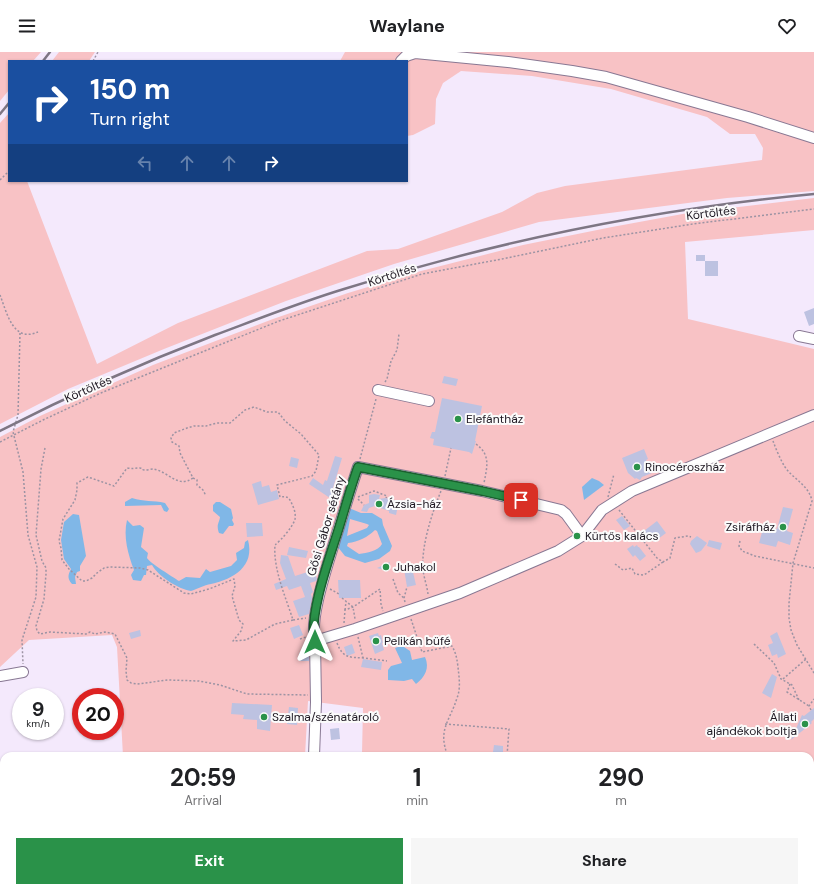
<!DOCTYPE html>
<meta charset="utf-8">
<style>
:root{--surface:#fff;--page:#f6f6f6;--text:#202124;--muted:#757577;--accent:#2a9249}
body{margin:0;font-family:"DM Sans",sans-serif;background:var(--page);color:var(--text);height:100vh;display:flex;flex-direction:column;font-size:15px;white-space:nowrap}
*{box-sizing:border-box;margin:0}
p{font-size:13px;color:var(--muted)}
.icon{flex:none;width:22px;height:22px;fill:none;stroke:currentColor;stroke-width:2;stroke-linecap:round;stroke-linejoin:round}
.map{position:relative;flex:1;overflow:hidden}
.drawer{position:absolute;left:0px;top:700px;width:814px;height:140px;display:flex;flex-direction:column;background:var(--surface);border-radius:12px 12px 0 0;box-shadow:0 1px 3px #0004}
.drawer>*{flex:none}
.banner{position:absolute;left:8px;top:8px;width:400px;height:122px;border-radius:0px;box-shadow:0 1px 3px #0004;background:#1a4fa0;color:#fff;overflow:hidden}
.speed{position:absolute;left:12px;top:636px;display:flex;gap:8px;font-size:20px;font-weight:700;text-align:center}
.speed>*{display:grid;place-content:center;width:52px;height:52px;border-radius:50%;background:var(--surface);box-shadow:0 1px 3px #0004;line-height:1}
.speed small{font-size:10px;font-weight:400}
.speed .limit{border:6px solid #d22;background:#fff;color:#111}
.pin{position:absolute;display:grid;place-items:center;width:34px;height:34px;color:#fff;margin:-17px;border-radius:8px;box-shadow:0 2px 6px #0006}
.me{position:absolute;width:44px;margin:-22px;rotate:0deg;stroke-linejoin:round;filter:drop-shadow(0 0 3px #0008)}
.turn{display:flex;align-items:center;gap:14px;height:84px;padding:0 16px;font-size:18px}
.turn .icon{width:52px;height:52px;stroke-width:2.5}
.turn b{display:block;font-size:28px;line-height:34px}
.lanes{display:flex;align-items:center;height:38px;padding:0 16px;background:#0003;justify-content:center;gap:20px;direction:ltr}
.lanes .off{opacity:.35}
.eta{display:flex;justify-content:space-evenly;align-items:center;height:68px;text-align:center}
.eta b{font-size:24px;font-weight:700;line-height:28px}
.cta{display:flex;gap:8px;margin-top:auto;padding:8px 16px}
.cta a{flex:1;height:46px;border-radius:0px;background:var(--accent);color:#fff;font-size:16px;font-weight:700;line-height:46px;text-align:center}
.cta a+a{background:var(--page);color:var(--text)}
header{display:flex;justify-content:space-between;align-items:center;height:52px;padding:0 16px;background:var(--surface);font-size:18px;font-weight:700}
.map>svg:first-child{display:block}
.green{fill:#f8c2c5}
.water{fill:#80b7e7;fill-rule:evenodd}
.building{fill:#bdc2e1}
.lines{fill:none;stroke-linecap:round;stroke-linejoin:round}
.minor-casing{stroke:#887893;stroke-width:12}
.path{stroke:#9c93a3;stroke-width:1.5;stroke-dasharray:2 2;stroke-linecap:butt}
.minor{stroke:#fff;stroke-width:10}
.rail{stroke:#7e7684;stroke-width:2.5}
.route-casing{stroke:#1b5f2f;stroke-width:10}
.route{stroke:#2a9249;stroke-width:7}
.poi-dot{fill:#2a9249;stroke:#fbfbfb;stroke-width:1.5}
.labels{text-anchor:middle;dominant-baseline:central;stroke-width:4;stroke-linejoin:round;paint-order:stroke}
.street-label{font-size:12px;fill:#1e1822;stroke:#fbfbfb}
.poi-label{font-size:12px;fill:#1e1822;stroke:#fbfbfb;text-anchor:start}
</style>
<header><svg class="icon" aria-label="menu" viewBox="0 0 24 24"><path d="M4 6h16M4 12h16M4 18h16"/></svg>Waylane<svg class="icon" aria-label="heart" viewBox="0 0 24 24"><path d="M12 20l-8-8c-3-5 5-10 8-4 3-6 11-1 8 4z"/></svg></header>
<div class="map">
<svg width="814" height="840" viewBox="0 0 814 840">
<rect width="100%" height="100%" fill="#f4e9fc"/>
<g class="green">
<path d="M0 0H41L33 9H9V38L0 49Z"/>
<path d="M59 0H95L89 9H52Z"/>
<path d="M345 0H814V139L727 146 539 170 394 212 286 249 164 297 68 337 0 372V71L9 61V129H27L97 312 178 271 367 199 398 197 502 160 537 141 565 134 762 108 763 96 755 82H730L707 65 611 37 532 24 461 19 443 31 436 47 435 72 413 83 407 84V9H340Z"/>
<path d="M814 146V178L685 190 688 267 814 297V840H375L374 836H810V704H404L362 701 363 656 308 649 305 704H123L117 595 112 583 29 588 0 615V385L40 364 153 313 273 267 348 241 421 219 523 193 612 175 688 161Z"/>
<path d="M0 755 4 795V836H301V840H0Z"/>
</g>
<g class="water">
<path d="M592 426 599 429 604 433 584 448 582 435Z"/>
<path d="M132 446C144 450 153 448 165 451L169 457 167 460 164 459 161 453 125 454V450Z"/>
<path d="M216 450H220L231 457 233 466 232 468 234 472 233 474H229L223 482 219 481C216 472 219 472 220 465L213 459V453Z"/>
<path d="M349 456 361 461H372L382 467 383 473 392 494 390 499 379 507 365 511 345 504 337 494ZM350 467 367 472 369 473 367 476 347 484ZM375 478 377 479 382 492C378 499 367 501 359 502L347 494 348 491C358 490 368 485 375 478Z"/>
<path d="M73 462 79 463 86 504 80 514V519L77 520 75 525 76 532H72C67 526 68 523 71 517L64 507 61 488 64 470Z"/>
<path d="M127 468 133 474 140 473 144 476 141 495 148 501 147 506C150 511 173 525 179 529L186 525 200 526 206 517 210 520 231 514 237 508 236 501 244 496 245 490 248 488C255 514 234 527 211 532 204 533 197 537 191 539 178 537 158 524 152 513L147 514 146 523H144L141 529 133 528 131 523 134 518C128 503 123 484 127 468Z"/>
<path d="M398 595H404L410 599 412 608 425 605C430 616 425 625 416 632L412 627 404 629 388 628V618L391 614 402 611 395 596Z"/>
</g>
<g class="building">
<path d="M696 203H705V209H718V224H705V209H696Z"/>
<path d="M814 256V272L809 274 804 260Z"/>
<path d="M444 324 458 327 456 334 442 331Z"/>
<path d="M442 346 482 354 475 389H476L472 402 469 400 433 393 434 387 430 386 432 380H435Z"/>
<path d="M644 397 648 407 646 408 652 421 642 425 640 428 636 426 635 427 628 421 622 406Z"/>
<path d="M335 404 342 406 332 439 333 440 330 446 309 432 313 426 323 433 325 428 327 429Z"/>
<path d="M291 405 299 407 297 416 289 414Z"/>
<path d="M261 429 262 435 269 433 271 440 277 438 279 447 258 453 252 432Z"/>
<path d="M374 442 380 443 379 447 385 446 399 449 396 463 389 461V459L375 454 369 456 367 460 361 459 364 453 369 451V443Z"/>
<path d="M783 455 793 457 787 479 793 481 790 493 778 489 776 495 759 491 764 473 777 477Z"/>
<path d="M622 464 630 474 624 478 616 468Z"/>
<path d="M657 469 666 481 654 490 644 479Z"/>
<path d="M246 471H262L263 484 247 485Z"/>
<path d="M697 484 707 491 701 499 696 501 690 492 691 489Z"/>
<path d="M709 488 722 491 720 498 707 494Z"/>
<path d="M633 493 634 495 637 493 638 495H639L646 504 640 509 635 503 633 505 627 497Z"/>
<path d="M289 495 308 499 306 506 287 503Z"/>
<path d="M281 503 288 504 295 524 314 518 317 527 316 529 310 531 313 540 311 542 312 546 309 562 299 565 293 549 305 545 301 534 289 538 287 534 276 538 274 532 286 527 280 511Z"/>
<path d="M390 510 388 519 377 516Z"/>
<path d="M412 516 416 533 407 535 404 517Z"/>
<path d="M338 528H360L361 546H339Z"/>
<path d="M299 573 303 583 294 587 290 576Z"/>
<path d="M140 578 141 584 131 587 129 581Z"/>
<path d="M777 580 786 602 778 606 777 602 772 604 768 593 773 591 770 584Z"/>
<path d="M378 581 379 584 381 583 383 591H382L384 598 375 602 369 584Z"/>
<path d="M352 592 355 601 347 604 344 595Z"/>
<path d="M299 601 309 602V609H299Z"/>
<path d="M363 607 382 610 381 618 361 615Z"/>
<path d="M772 622 777 625 771 646 762 641Z"/>
<path d="M232 651 272 653 270 679 257 677V668L243 667 244 663 231 662Z"/>
<path d="M289 655 298 656 297 673 287 672Z"/>
<path d="M814 656V667L811 670 812 671 791 688 802 663 804 664Z"/>
<path d="M339 676 340 687 331 688 330 677Z"/>
<path d="M494 693 503 694V700H493Z"/>
</g>
<g class="lines">
<defs>
<g id="minor">
<path d="M401 9 406 4 415 1 508 10 572 19 606 25 748 65 814 86"/>
<path d="M799 284 814 287"/>
<path d="M378 338 429 349"/>
<path d="M315 589 355 577 460 541 558 499 582 484 602 458 632 439 814 363"/>
<path d="M0 624 23 620"/>
<path d="M314 704 316 650 315 589C309 566 328 512 335 488 343 463 350 439 358 415L482 439 561 458 566 462 582 484"/>
<path d="M810 719 814 718"/>
<path d="M0 725 4 777"/>
<path d="M311 840V836"/>
</g>
</defs>
<use href="#minor" class="minor-casing"/>
<g class="path">
<path d="M93 9 98 0"/>
<path d="M0 128 9 119"/>
<path d="M0 243C7 261 13 291 38 280"/>
<path d="M20 281 18 363 13 380 23 420 28 483 37 515 36 545 22 588 23 612"/>
<path d="M385 330 387 327 391 309 397 298 399 282"/>
<path d="M773 389C776 397 780 407 785 415 793 427 809 433 812 449L793 511 789 551V566L791 578 797 593 814 621"/>
<path d="M0 390 43 368 103 340 279 269 422 222 502 207 603 186 693 172 814 157"/>
<path d="M476 392C491 403 487 415 484 431"/>
<path d="M45 396 41 417 36 483 42 509 46 516V522L44 547 36 574 37 579 40 582 50 580 86 582 90 580 95 582 105 580 115 582 127 606 126 619 127 628 131 631 137 632 168 628 199 629 220 633 247 642 308 643"/>
<path d="M360 407 376 347"/>
<path d="M445 424 451 396"/>
<path d="M193 426 197 428V433L203 438 206 444"/>
<path d="M358 445 374 439 387 444 386 446"/>
<path d="M608 445 614 422"/>
<path d="M358 447 364 453"/>
<path d="M619 458 657 506 663 510 670 506 675 486 688 484 691 485"/>
<path d="M740 489 739 494 742 499 755 504 814 516"/>
<path d="M615 512 623 518 632 516 635 522 644 523 663 510"/>
<path d="M393 527 398 541 404 546"/>
<path d="M330 537 339 542"/>
<path d="M428 542C427 534 424 526 423 518 421 494 432 461 441 439"/>
<path d="M342 546 353 555 355 567"/>
<path d="M405 550 404 546 407 535"/>
<path d="M345 558 346 550"/>
<path d="M411 567 422 600 452 594C456 601 457 607 458 615 459 625 461 636 457 646 450 669 437 678 448 704"/>
<path d="M293 568 275 572 246 588 233 589 241 579 243 572 239 568 232 544 235 534 234 527 209 537 191 542 184 541 148 518 140 516 110 515 104 516 97 521 92 526 86 529H82L69 517 62 508 61 496 59 489 63 467 75 448 77 438V431L88 425 114 434 127 416C132 417 136 416 140 416 146 417 140 418 146 418 147 418 152 417 153 417 168 419 178 437 193 426L180 401 179 394 172 390 171 386 174 381 187 376 194 374H206L217 371H230L245 358 254 355 267 360H278L285 369 301 382 319 403 316 419 312 424 277 433 280 445C287 444 289 445 292 452 294 456 296 462 295 467 293 475 281 488 275 493 273 517 286 546 293 568L306 566"/>
<path d="M344 571 345 558 353 555 380 537 381 552 383 559"/>
<path d="M358 585 363 606"/>
<path d="M300 587 306 585"/>
<path d="M337 591C343 607 350 605 365 606 372 607 380 608 387 609"/>
<path d="M754 592 774 611 781 627 792 633 799 648"/>
<path d="M783 627 806 607"/>
<path d="M790 632 787 640 809 654"/>
<path d="M811 658 809 654 814 647"/>
<path d="M445 672 509 677 507 704"/>
<path d="M624 836 648 840"/>
<path d="M750 836 753 838 763 840"/>
<path d="M381 840 390 836"/>
<path d="M665 840 667 836"/>
</g>
<use href="#minor" class="minor"/>
<g class="rail">
<path d="M43 9 50 0"/>
<path d="M0 62 9 51"/>
<path d="M0 379C70 343 142 311 215 283 258 267 301 250 344 237 497 189 655 157 814 142"/>
</g>
</g>
<g class="lines">
<defs>
<path id="route" d="M315 590C308 565 329 507 337 482 344 460 350 437 358 415L482 439 521 448"/>
</defs>
<use href="#route" class="route-casing"/>
<use href="#route" class="route"/>
</g>
<g class="poi-dot">
<circle cx="458" cy="367" r="4"/>
<circle cx="637" cy="415" r="4"/>
<circle cx="379" cy="452" r="4"/>
<circle cx="783" cy="475" r="4"/>
<circle cx="577" cy="484" r="4"/>
<circle cx="386" cy="515" r="4"/>
<circle cx="376" cy="589" r="4"/>
<circle cx="264" cy="665" r="4"/>
<circle cx="805" cy="672" r="4"/>
</g>
<g class="labels">
<g class="street-label">
<text transform="translate(711 161) rotate(-7)">Körtöltés</text>
<text transform="translate(392 223) rotate(-18)">Körtöltés</text>
<text transform="translate(88 337) rotate(-24)">Körtöltés</text>
<text transform="translate(326 474) rotate(-73)">Gősi Gábor sétány</text>
</g>
<g class="poi-label">
<text x="466" y="367">Elefántház</text>
<text x="645" y="415">Rinocéroszház</text>
<text x="387" y="452">Ázsia-ház</text>
<text x="775" y="475" text-anchor="end">Zsiráfház</text>
<text x="585" y="484">Kürtős kalács</text>
<text x="394" y="515">Juhakol</text>
<text x="384" y="589">Pelikán büfé</text>
<text x="272" y="665">Szalma/szénatároló</text>
<text x="797" y="665" text-anchor="end">Állati<tspan x="797" dy="14">ajándékok boltja</tspan></text>
</g>
</g>
</svg>
<div class="speed"><div>9<small>km/h</small></div><div class="limit">20</div></div>
<div class="pin" style="left:521px;top:448px;background:#d93025"><svg class="icon" aria-label="arrive" viewBox="0 0 24 24"><path d="M6 21V4h12l-3 4 3 4H6"/></svg></div>
<svg class="me" style="left:315px;top:590px" viewBox="-20 -20 40 40"><path d="M0-17L14 15 0 8-14 15z" fill="#2a9249" stroke="#fff" stroke-width="4"/></svg>
<div class="banner">
<div class="turn"><svg class="icon" aria-label="right" viewBox="0 0 24 24"><path d="M7 20v-9h11M14 6l5 5-5 5"/></svg><div><b>150 m</b>Turn right</div></div>
<div class="lanes"><svg class="icon off" aria-label="left" viewBox="0 0 24 24"><path d="M17 20v-9H6M10 6l-5 5 5 5"/></svg><svg class="icon off" aria-label="ahead" viewBox="0 0 24 24"><path d="M12 20V5M6 11l6-6 6 6"/></svg><svg class="icon off" aria-label="ahead" viewBox="0 0 24 24"><path d="M12 20V5M6 11l6-6 6 6"/></svg><svg class="icon" aria-label="right" viewBox="0 0 24 24"><path d="M7 20v-9h11M14 6l5 5-5 5"/></svg></div>
</div>
<section class="drawer">
<div class="eta">
<div><b>20:59</b><p>Arrival</p></div>
<div><b>1</b><p>min</p></div>
<div><b>290</b><p>m</p></div>
</div>
<div class="cta"><a>Exit</a><a>Share</a></div>
</section>
</div>
